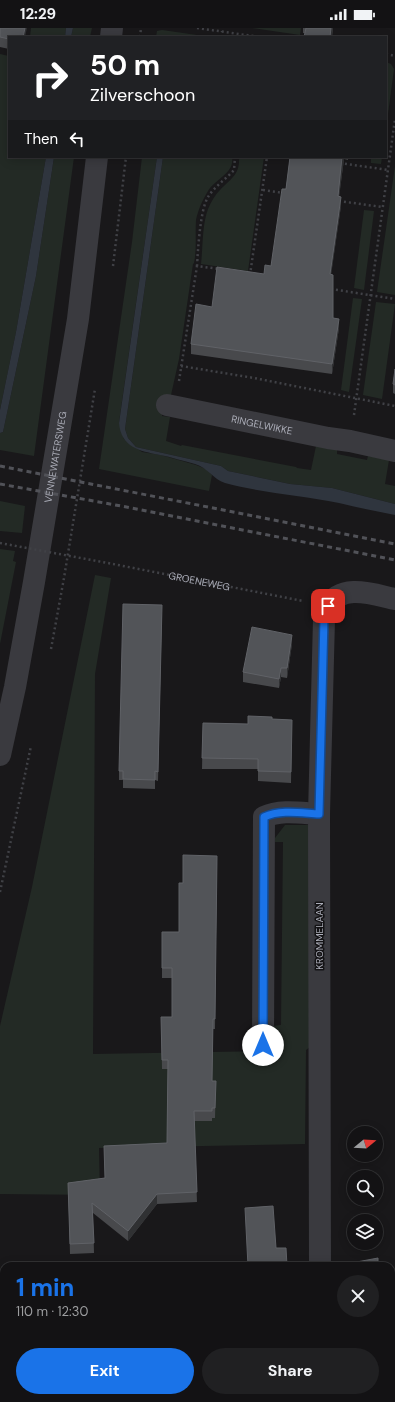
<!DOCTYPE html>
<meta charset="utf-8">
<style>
:root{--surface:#131214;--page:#202022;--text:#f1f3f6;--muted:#9d9ea0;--line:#323234;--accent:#1a73e8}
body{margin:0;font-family:"DM Sans",sans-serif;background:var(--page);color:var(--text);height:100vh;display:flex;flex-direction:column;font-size:15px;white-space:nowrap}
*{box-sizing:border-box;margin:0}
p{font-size:13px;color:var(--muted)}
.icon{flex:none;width:22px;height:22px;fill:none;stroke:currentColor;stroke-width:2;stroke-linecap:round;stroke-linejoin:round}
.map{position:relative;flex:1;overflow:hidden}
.side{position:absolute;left:0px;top:1234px;width:395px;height:140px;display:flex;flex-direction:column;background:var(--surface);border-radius:12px 12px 0 0;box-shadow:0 2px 10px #0003,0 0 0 1px var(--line)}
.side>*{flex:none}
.hud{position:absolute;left:8px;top:8px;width:379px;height:122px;border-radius:0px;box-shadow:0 2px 10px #0003,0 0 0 1px var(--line);background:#202124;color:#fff;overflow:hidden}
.needle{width:26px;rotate:72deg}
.controls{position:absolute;left:347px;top:1098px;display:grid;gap:8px}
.controls a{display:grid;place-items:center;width:36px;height:36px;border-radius:50%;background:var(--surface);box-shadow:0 2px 10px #0003,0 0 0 1px var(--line);font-size:20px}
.pin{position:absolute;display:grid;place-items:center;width:34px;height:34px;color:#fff;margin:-17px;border-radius:8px;box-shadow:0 2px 6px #0006}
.me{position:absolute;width:44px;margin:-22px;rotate:0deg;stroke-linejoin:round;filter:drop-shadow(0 0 3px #0008)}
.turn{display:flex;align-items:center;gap:14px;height:84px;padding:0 16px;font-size:18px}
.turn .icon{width:52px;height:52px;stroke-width:2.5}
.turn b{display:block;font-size:28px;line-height:34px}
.then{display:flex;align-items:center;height:38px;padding:0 16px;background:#0003;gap:8px;font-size:15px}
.round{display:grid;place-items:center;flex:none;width:42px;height:42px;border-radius:21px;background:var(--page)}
.headline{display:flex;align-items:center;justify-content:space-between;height:68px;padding:0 16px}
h1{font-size:24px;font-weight:700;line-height:30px;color:var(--accent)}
.action{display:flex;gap:8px;margin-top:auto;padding:8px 16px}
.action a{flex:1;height:46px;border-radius:24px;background:var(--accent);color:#fff;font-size:16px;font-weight:700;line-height:46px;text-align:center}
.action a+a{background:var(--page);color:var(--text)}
.status{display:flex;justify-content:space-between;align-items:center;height:28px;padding:0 20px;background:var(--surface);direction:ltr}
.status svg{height:11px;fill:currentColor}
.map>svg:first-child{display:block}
.green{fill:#232a25}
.water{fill:#2f353e}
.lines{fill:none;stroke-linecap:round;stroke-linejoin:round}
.path{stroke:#404146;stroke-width:2.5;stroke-dasharray:2 3;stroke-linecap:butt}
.minor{stroke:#3a3a3f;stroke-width:22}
.tertiary{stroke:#3a3a3f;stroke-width:22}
.rail{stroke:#515258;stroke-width:3;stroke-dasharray:5 4;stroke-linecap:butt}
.path-bridge{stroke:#404146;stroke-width:2.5;stroke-dasharray:2 3;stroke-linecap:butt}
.wall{fill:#48494c}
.shaded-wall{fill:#303133}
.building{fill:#525458;stroke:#606267}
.route-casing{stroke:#114b97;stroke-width:10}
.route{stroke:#1a73e8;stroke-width:7}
.labels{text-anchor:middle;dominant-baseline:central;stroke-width:3;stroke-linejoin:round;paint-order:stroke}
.street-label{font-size:10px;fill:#acaeb9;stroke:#141315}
</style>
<div class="status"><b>12:29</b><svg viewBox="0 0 49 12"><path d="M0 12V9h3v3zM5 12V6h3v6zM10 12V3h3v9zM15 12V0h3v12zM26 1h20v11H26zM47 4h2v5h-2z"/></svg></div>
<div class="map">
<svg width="395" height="1374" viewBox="0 0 395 1374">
<rect width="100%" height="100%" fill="#19181a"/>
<g class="green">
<path d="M31 0H66L65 9H30Z"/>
<path d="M73 0H92L90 9H71Z"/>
<path d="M252 0H301L300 7Z"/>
<path d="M162 2 211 9H156L157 3Z"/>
<path d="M0 26 9 28V129H46L16 304 0 382Z"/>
<path d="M386 34 391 36 394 41 386 101Z"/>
<path d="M54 129H74L34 428 0 422V405L3 404 36 248Z"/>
<path d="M142 129H157L119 394 124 411 142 424 161 427 196 437 206 441 212 447 209 463 99 441 132 214Z"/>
<path d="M163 129H232C235 145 215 151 208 163 203 171 198 182 196 192 195 206 197 221 194 235L193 236 179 331 171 367 166 366 162 388 170 389 166 413 181 418 182 417 296 439 297 440 311 442 316 418 337 422V426L367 432 368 428 389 432 385 456 395 458V476L332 460 290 456 228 443 221 438 136 419 128 410 125 401Z"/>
<path d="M239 129H264L248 243 201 236C203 219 202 197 208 181 211 174 215 167 220 162 231 150 240 147 239 129Z"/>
<path d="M371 129H382L381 136 371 135Z"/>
<path d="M395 138V267L377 264Z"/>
<path d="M364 182 374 183 364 262 354 260Z"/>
<path d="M353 270 362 271 349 364 341 362Z"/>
<path d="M376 274 395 276 382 371 363 367Z"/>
<path d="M0 473 25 478 22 505 0 503Z"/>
<path d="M0 521 15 523 13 533 16 534 0 616Z"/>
<path d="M95 547 111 550 95 646 93 1026 272 1023V998L281 997 283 814H275V810L285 797H308L312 801 310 1019 306 1022 305 1116 99 1120 100 1167 0 1166V998L32 859Z"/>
<path d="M395 1358V1374H336V1370H391V1359Z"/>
<path d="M280 1370H300L303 1374H258Z"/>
</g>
<g class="water">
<path d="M66 0H73L71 9H65Z"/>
<path d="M46 129H54L36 248 3 404 0 405V382L16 304Z"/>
<path d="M157 129H163L125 401 128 410 136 419 221 438 228 443 290 456 332 460 395 476V487C382 484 369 482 356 479 350 478 345 476 339 475 301 467 262 465 225 455 213 451 208 440 195 436 183 433 171 429 160 427 139 423 121 419 119 395Z"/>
</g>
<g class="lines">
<g class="path">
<path d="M197 0 260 9"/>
<path d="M140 9 141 0"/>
<path d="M222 9V3"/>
<path d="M386 26 395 28"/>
<path d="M340 135 388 142"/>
<path d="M263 162 284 165"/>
<path d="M339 173 382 179"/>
<path d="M113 238 126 129"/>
<path d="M197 238C198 222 200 182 208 169 214 159 226 151 234 142L235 129"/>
<path d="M250 247 267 129"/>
<path d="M331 261 395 271"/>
<path d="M181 338 254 350 395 378"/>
<path d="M179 353 197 238 219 241"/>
<path d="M354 387 395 91"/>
<path id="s1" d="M113 536 303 573"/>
<path d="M51 621 64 550 95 361"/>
<path d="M0 864 31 718"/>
</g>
<g class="minor">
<path id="s2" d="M167 377 328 410 350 413 395 423"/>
<path d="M263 1017 264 789C281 781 301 785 319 786"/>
<path d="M320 1238 319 786 324 591C325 587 326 582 328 579 341 554 375 567 395 571"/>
<path d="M391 1336 395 1335"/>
<path d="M321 1370V1374"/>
<path d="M180 1374 199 1370"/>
</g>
<g class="tertiary">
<path d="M111 9 112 0"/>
<path id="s3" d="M0 727 15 659 34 554 78 291 97 129"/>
</g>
<g class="rail">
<path d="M0 438 395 516"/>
<path d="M0 456 121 478 395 532"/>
</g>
<path class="path-bridge" d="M0 515 113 536"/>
</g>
<g class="wall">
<path d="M0 0 9 9V21L0 19Z"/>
<path d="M303 0H333L332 9 303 5Z"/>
<path d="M290 129H348V132L344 131 339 168 341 178 331 246 333 290 339 300 332 346 191 326V316L212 279 264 246 271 238 286 161Z"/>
<path d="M395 341V366L393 365V356Z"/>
<path d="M162 586 158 753 155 752V761L123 760V752H119V743Z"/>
<path d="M292 616 287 650 281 649 279 660 243 654V644Z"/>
<path d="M272 691 292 692 291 755 258 753V741H202L203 695 248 696Z"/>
<path d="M217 828 215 1001H213L212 1053H216L215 1090H212V1093H194L197 1174 157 1176 128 1213 93 1185 94 1225 70 1226 68 1155 105 1150 104 1118 167 1115 168 1041H162L161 989H172V950H162V904H179L183 855Z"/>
</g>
<g class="shaded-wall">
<path d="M25 0H27L25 9H23Z"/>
<path d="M331 0H333L332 9H330Z"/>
<path d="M342 129H344V131L338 178V168Z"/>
<path d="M341 169V178L330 255V246Z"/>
<path d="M339 291V300L332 346V336Z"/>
<path d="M292 607V616L287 650V640Z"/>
<path d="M281 640V649L279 660V651Z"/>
<path d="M157 1166V1176L128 1213V1203Z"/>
<path d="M395 1280V1288L391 1289V1281Z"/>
</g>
<g class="building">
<path d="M0 0H25L23 9H9V11L0 9Z"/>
<path d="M306 0H331L330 9H304Z"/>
<path d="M290 129H342L338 168 341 169 330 246 333 247V290L339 291 332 336 191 316 196 276 212 279 217 239 264 246 265 237 271 238 282 161H286Z"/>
<path d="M395 341V357L393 356Z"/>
<path d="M123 576 162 577 158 744 155 743V752L123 751V743H119Z"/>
<path d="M252 599 292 607 287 640H281L279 651 243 644Z"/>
<path d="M248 688 272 689V691L292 692 291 744 258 743V731L202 730 203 695 248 696Z"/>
<path d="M183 827 217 828 215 991H213L212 1053H216L215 1080H212V1083H194L197 1164 157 1166 128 1203 92 1175 94 1215 70 1216 68 1155 105 1150 104 1118 167 1115 168 1032H162L161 989H172V940H162V904H179V855H183Z"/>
<path d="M273 1178 276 1220H286L287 1238H248L245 1180Z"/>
<path d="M378 1230V1238H346V1236Z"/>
<path d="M395 1249V1280L391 1281V1250Z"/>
</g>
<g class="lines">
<defs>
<path id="route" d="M263 1017 264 789C281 781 301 785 319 786L324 591 328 578"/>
</defs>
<use href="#route" class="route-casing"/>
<use href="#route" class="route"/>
</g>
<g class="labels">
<g class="street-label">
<text stroke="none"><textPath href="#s2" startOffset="97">RINGELWIKKE</textPath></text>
<text stroke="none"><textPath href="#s3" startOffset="303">VENNEWATERSWEG</textPath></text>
<text stroke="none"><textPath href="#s1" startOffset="88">GROENEWEG</textPath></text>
<text transform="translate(319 908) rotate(-90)">KROMMELAAN</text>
</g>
</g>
</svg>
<div class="controls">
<a><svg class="needle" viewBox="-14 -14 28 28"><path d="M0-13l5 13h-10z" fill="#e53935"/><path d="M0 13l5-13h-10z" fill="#9d9ea0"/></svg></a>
<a><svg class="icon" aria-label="search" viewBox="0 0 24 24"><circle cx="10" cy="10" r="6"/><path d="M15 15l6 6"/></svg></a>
<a><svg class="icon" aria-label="layers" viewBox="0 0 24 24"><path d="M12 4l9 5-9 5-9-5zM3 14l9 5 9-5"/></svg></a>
</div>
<div class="pin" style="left:328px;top:578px;background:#d93025"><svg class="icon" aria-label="arrive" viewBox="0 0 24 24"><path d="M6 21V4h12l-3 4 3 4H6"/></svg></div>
<svg class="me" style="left:263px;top:1017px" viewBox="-20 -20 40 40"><circle r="19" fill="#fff"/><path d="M0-13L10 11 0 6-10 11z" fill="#1a73e8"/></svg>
<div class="hud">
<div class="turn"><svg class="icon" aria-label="right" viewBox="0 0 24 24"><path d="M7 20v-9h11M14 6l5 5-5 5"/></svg><div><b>50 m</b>Zilverschoon</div></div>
<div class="then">Then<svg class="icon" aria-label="left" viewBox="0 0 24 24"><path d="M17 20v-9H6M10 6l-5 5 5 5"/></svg></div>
</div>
<section class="side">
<div class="headline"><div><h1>1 min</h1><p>110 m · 12:30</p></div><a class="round"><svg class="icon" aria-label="close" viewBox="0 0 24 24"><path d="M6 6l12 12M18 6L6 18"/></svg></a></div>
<div class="action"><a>Exit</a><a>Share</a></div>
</section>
</div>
